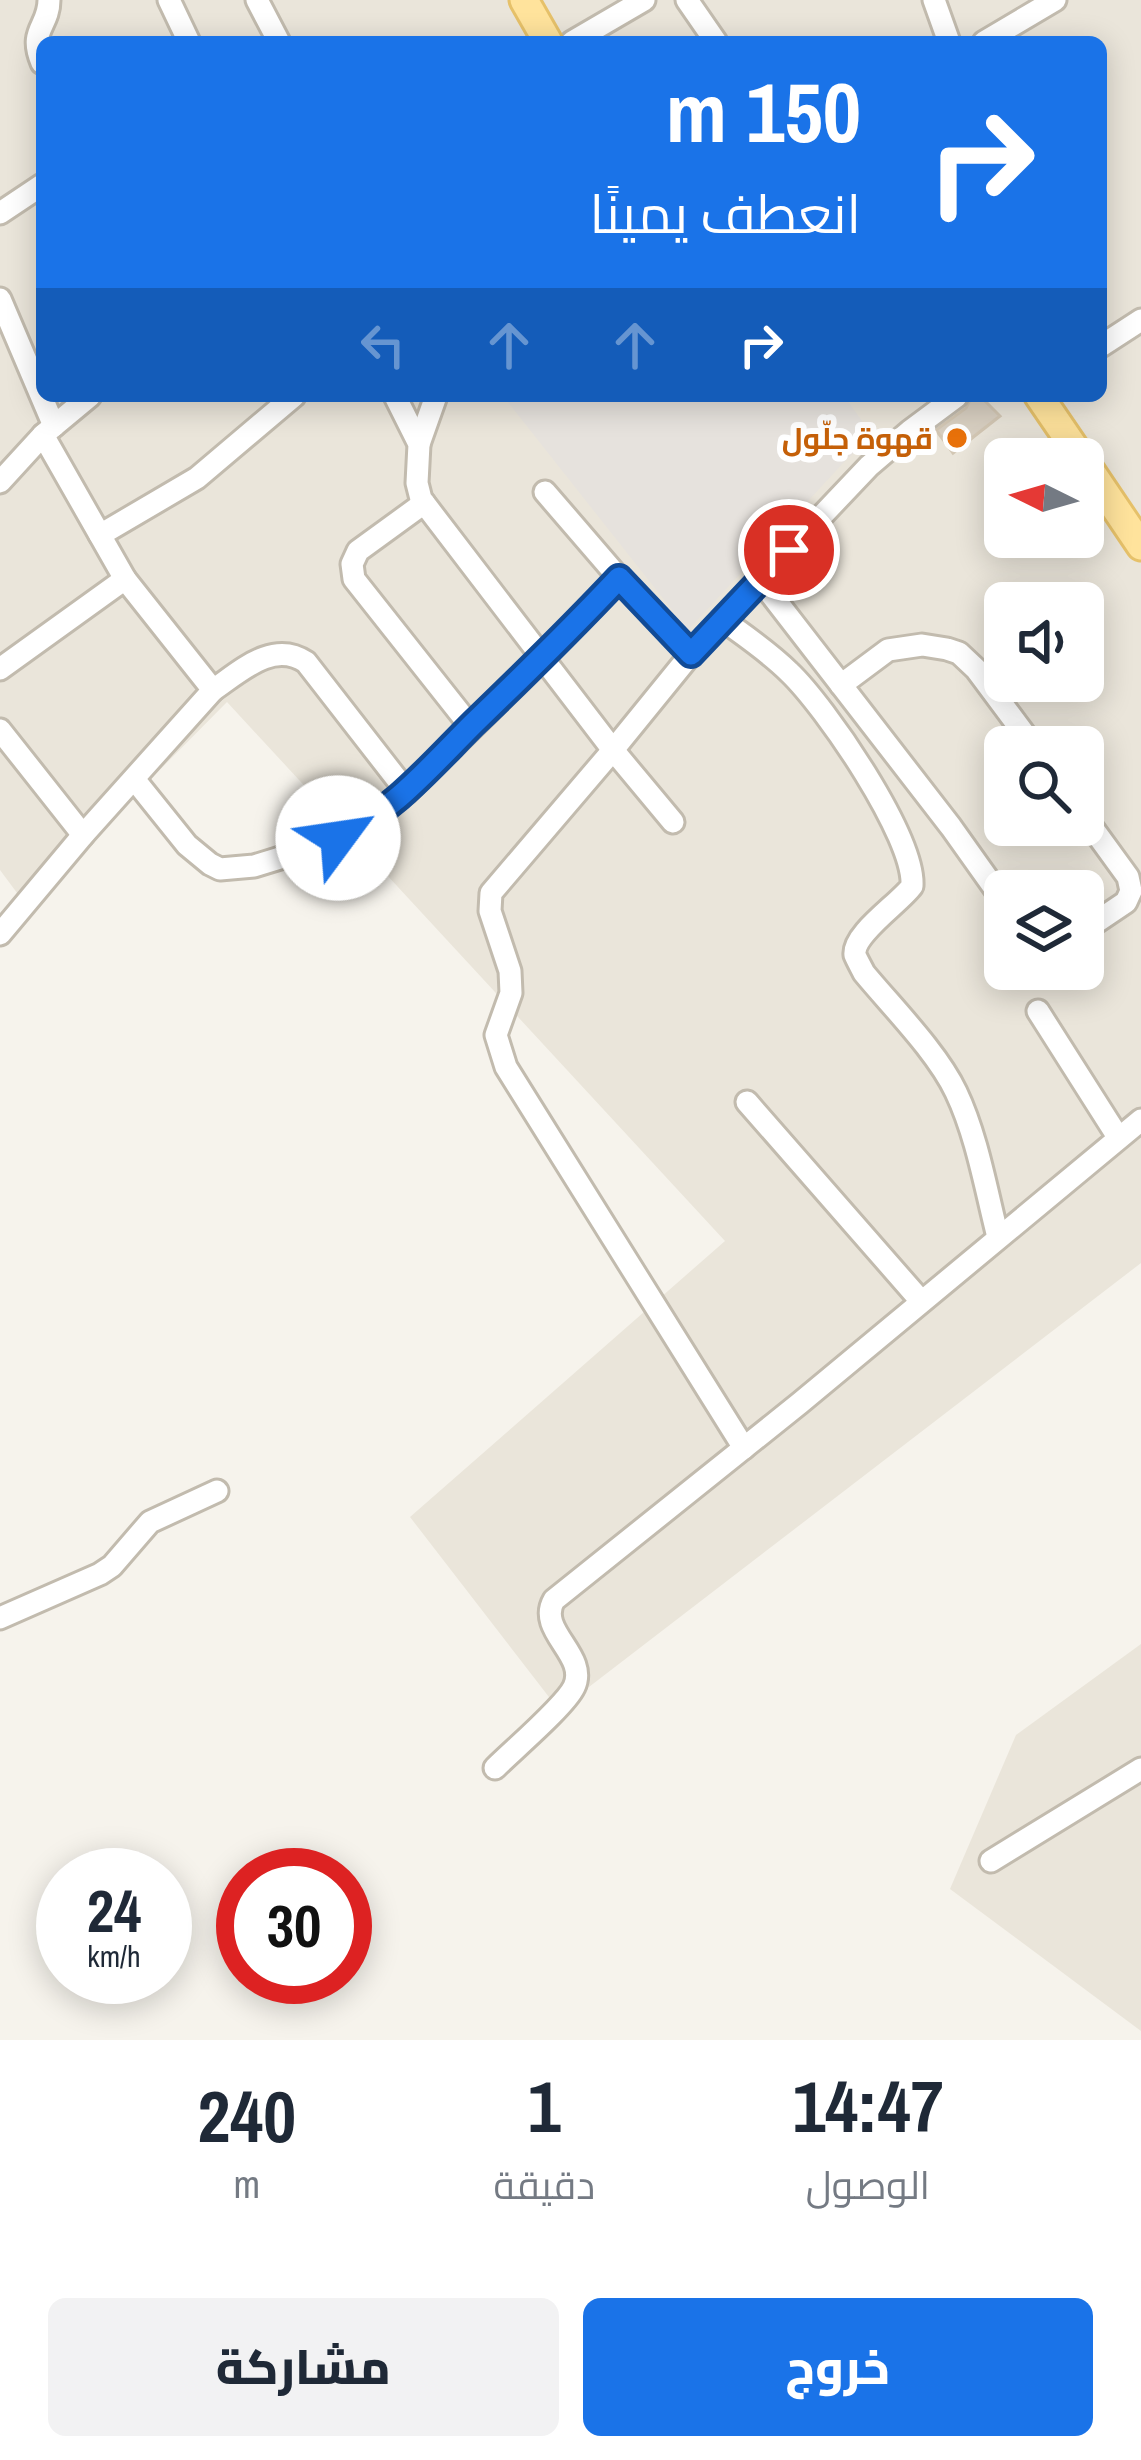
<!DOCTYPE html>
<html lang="ar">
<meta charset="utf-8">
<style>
:root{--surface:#fff;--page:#f2f2f3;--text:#1f2937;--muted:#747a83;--accent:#1a73e8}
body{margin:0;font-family:"Archivo Narrow",Cairo,sans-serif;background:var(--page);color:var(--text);direction:rtl;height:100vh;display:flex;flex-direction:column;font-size:45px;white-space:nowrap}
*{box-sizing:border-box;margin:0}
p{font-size:39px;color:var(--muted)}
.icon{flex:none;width:66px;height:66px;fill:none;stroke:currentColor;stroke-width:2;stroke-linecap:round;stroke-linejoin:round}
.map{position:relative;height:2040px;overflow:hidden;direction:ltr}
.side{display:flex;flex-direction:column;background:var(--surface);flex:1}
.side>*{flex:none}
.hud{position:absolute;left:36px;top:36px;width:1071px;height:366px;border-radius:18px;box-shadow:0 6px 30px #0003;direction:rtl;background:#1a73e8;color:#fff;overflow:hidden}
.needle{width:78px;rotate:275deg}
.controls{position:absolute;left:984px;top:438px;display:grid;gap:24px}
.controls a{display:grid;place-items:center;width:120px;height:120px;border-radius:18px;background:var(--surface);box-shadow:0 6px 30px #0003;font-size:60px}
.speed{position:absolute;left:36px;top:1848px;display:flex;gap:24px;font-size:60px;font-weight:700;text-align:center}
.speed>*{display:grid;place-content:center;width:156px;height:156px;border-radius:50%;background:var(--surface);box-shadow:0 6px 30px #0003;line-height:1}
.speed small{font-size:30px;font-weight:400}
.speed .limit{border:18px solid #d22;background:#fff;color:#111}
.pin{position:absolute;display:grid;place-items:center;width:102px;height:102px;color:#fff;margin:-51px;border:6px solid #fff;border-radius:50%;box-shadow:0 3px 12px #0007}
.me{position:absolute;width:132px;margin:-66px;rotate:59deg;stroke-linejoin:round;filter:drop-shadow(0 0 9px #0008)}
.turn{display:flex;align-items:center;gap:42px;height:252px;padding:0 48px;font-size:54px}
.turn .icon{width:156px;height:156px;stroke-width:2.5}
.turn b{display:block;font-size:84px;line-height:102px}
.lanes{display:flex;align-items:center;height:114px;padding:0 48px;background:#0003;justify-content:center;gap:60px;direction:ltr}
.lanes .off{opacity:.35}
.eta{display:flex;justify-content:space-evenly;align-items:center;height:204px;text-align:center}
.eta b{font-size:72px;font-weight:800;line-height:84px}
.action{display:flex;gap:24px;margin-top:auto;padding:24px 48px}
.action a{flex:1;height:138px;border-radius:18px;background:var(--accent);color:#fff;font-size:48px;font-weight:800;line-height:138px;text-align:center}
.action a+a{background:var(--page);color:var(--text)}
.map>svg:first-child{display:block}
.residential{fill:#eae5da;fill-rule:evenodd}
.industrial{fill:#e6e2dd}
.building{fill:#d8cfc1;stroke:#d3c7b4;stroke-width:3}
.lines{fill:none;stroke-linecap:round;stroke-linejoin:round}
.minor-casing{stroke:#c2bbae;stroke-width:27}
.major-casing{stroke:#e6c16a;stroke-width:33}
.minor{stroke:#fff;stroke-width:21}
.major{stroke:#ffe39c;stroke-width:27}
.route-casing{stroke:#114b97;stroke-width:30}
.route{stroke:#1a73e8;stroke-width:21}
.food-dot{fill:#e8710a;stroke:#fff;stroke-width:4.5}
.labels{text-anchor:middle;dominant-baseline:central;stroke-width:12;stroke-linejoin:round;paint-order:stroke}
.food-label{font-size:30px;font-weight:bold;fill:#c56008;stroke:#fff;text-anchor:end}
</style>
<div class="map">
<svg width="1141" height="2040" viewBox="0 0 1141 2040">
<rect width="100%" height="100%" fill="#f6f3ec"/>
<g class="residential">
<path d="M0 0H1141V1263L559 1710 410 1517 725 1241 227 702 26 905 0 870ZM42 42H1101V396H42ZM1005 459H1083V537H1005ZM1005 603H1083V681H1005ZM1005 747H1083V825H1005ZM1005 891H1083V969H1005Z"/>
<path d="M1141 1644V2031L950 1889 1016 1735Z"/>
</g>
<path class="industrial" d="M503 396H844L873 436 847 459 688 630Z"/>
<path class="building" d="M972 396H980L1000 416 953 453 936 430 966 408Z"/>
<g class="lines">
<defs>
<g id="minor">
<path d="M169 0 189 42"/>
<path d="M257 0 279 42"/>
<path d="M687 0 716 42"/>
<path d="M934 0 949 42"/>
<path d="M572 42 644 0"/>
<path d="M984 42 1055 0"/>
<path d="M42 63C28 30 49 27 49 0"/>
<path d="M0 213 42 185"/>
<path d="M0 299 54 426"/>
<path d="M1101 346 1141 320"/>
<path d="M395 396 419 444 417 483 421 499 613 750 673 822"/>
<path d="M419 444 436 396"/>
<path d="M0 482 43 435 90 396"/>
<path d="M545 492 619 578 691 654"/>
<path d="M424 503 358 551 352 564 354 579 471 727"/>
<path d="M100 535 197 478 294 396"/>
<path d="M760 580 951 827 1005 903"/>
<path d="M723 620C745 636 769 652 789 672 825 706 915 837 912 886 900 903 852 934 855 955 856 958 862 969 864 973 893 1008 937 1052 956 1092 977 1136 986 1190 998 1237"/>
<path d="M0 669 125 579"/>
<path d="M841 685 888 650 922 645 947 649 959 653 976 669 1034 747"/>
<path d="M213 690C241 671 273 640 306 662L407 792"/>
<path d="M0 730 83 835"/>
<path d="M134 779 187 845 210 864 220 869 254 866 319 846 362 826 407 792 544 657 619 578"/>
<path d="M1083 815 1128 877 1131 891 1126 902 1083 931"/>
<path d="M0 934 83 835 213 690 125 579 43 435"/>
<path d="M1038 1011 1118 1137"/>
<path d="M747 1102 921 1301"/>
<path d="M744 1448 506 1067 496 1035 511 993 510 971 490 911 491 893 613 750 691 654 723 620 869 466 910 431 957 396"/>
<path d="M0 1618 100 1574 112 1566 150 1522 217 1491"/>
<path d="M495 1768C513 1750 565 1706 574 1687 589 1655 536 1631 554 1600L800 1403 1141 1120"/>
<path d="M991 1861 1141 1769"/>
</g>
<g id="major">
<path d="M524 0 548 42"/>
<path d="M1039 396 1082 459"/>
<path d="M1083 460 1141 546"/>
</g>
</defs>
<use href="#minor" class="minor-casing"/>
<use href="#major" class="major-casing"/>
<use href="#minor" class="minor"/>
<use href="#major" class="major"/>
</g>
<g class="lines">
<defs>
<path id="route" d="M338 838C393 811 430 767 473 724 523 676 572 628 619 578L691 654 789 550"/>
</defs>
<use href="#route" class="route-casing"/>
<use href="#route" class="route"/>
</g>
<circle class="food-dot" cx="957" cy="438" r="12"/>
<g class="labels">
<g class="food-label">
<text x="933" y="438">قهوة جلّول</text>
</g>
</g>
</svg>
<div class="controls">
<a><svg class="needle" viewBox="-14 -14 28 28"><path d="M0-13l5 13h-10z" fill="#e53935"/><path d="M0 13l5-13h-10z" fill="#747a83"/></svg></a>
<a><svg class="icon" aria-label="sound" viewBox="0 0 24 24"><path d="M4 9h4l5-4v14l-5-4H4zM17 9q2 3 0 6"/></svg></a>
<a><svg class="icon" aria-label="search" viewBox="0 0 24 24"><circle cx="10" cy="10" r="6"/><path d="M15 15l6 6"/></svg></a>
<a><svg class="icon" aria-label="layers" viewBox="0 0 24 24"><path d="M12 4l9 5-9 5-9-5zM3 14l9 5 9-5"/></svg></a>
</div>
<div class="speed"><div>24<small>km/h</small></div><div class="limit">30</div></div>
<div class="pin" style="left:789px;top:550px;background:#d93025"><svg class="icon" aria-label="arrive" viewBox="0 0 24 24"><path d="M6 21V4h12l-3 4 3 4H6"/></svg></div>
<svg class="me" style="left:338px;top:838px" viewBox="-20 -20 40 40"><circle r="19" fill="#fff"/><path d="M0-13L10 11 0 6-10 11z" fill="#1a73e8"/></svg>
<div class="hud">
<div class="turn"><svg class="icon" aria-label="right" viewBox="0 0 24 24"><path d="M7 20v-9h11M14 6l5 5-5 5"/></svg><div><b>150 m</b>انعطف يمينًا</div></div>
<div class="lanes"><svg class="icon off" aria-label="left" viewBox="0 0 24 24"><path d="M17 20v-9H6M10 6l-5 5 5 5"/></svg><svg class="icon off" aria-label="ahead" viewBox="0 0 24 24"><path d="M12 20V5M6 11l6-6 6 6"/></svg><svg class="icon off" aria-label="ahead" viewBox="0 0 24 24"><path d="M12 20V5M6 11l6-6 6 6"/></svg><svg class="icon" aria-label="right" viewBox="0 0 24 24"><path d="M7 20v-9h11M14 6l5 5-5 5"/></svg></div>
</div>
</div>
<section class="side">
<div class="eta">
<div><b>14:47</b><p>الوصول</p></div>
<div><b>1</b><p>دقيقة</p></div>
<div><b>240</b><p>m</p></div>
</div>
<div class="action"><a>خروج</a><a>مشاركة</a></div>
</section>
